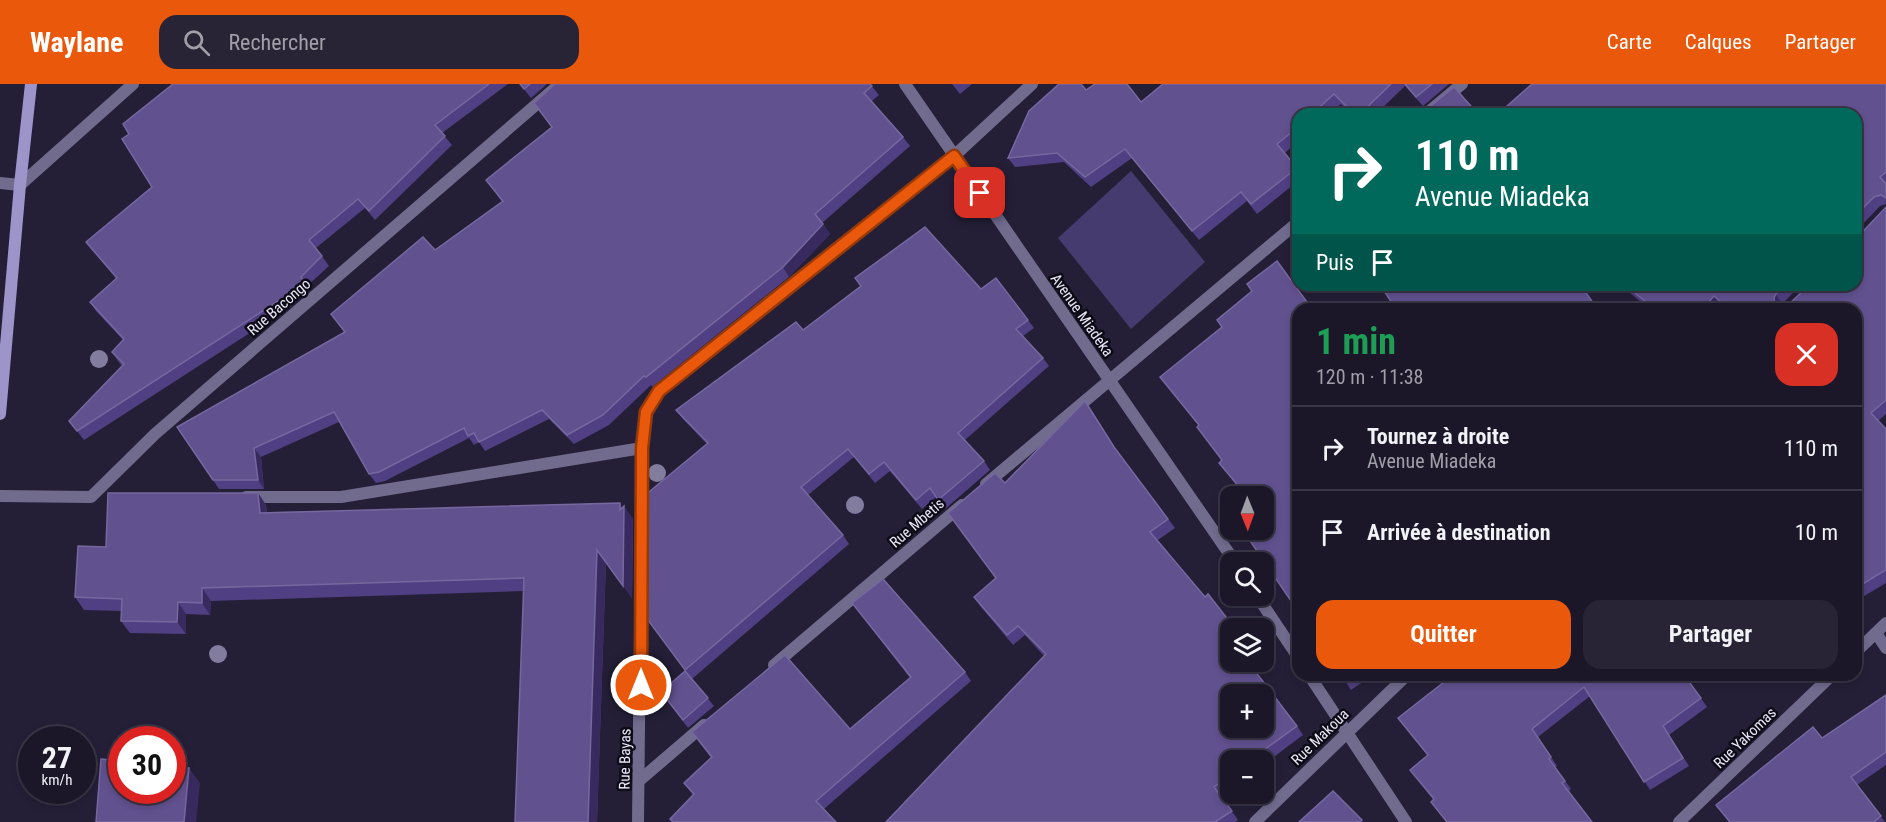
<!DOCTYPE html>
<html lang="fr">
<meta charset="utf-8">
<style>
:root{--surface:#1b1729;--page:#282435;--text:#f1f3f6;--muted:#a09fa8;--line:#393646;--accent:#ea580c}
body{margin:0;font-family:"Roboto Condensed",sans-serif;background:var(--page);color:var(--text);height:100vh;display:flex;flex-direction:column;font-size:22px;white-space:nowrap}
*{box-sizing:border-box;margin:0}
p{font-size:20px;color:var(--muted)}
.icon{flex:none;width:33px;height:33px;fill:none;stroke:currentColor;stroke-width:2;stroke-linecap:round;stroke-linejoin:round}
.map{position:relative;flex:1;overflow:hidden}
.side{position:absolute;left:1292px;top:219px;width:570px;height:378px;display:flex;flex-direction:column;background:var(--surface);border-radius:18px;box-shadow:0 3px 9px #0003,0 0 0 2px var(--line)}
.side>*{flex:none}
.top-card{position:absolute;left:1292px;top:24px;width:570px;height:183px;border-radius:18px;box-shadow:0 3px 9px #0003,0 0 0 2px var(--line);background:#00695c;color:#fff;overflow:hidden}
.needle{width:39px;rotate:179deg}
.controls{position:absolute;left:1220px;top:402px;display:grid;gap:12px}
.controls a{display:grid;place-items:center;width:54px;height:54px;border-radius:12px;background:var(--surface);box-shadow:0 3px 9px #0003,0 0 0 2px var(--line);font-size:30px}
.speed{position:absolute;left:18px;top:642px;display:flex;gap:12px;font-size:30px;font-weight:700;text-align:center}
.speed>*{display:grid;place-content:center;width:78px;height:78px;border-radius:50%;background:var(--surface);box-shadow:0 3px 9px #0003,0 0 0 2px var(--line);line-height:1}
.speed small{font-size:15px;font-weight:400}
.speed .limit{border:9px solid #d22;background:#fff;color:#111}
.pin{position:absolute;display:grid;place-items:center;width:51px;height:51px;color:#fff;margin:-26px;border-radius:12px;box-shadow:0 3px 9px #0006}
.me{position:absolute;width:66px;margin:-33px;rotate:0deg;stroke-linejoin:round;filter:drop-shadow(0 0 4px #0008)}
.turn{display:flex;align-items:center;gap:21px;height:126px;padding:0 24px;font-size:27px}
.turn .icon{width:78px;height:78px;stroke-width:2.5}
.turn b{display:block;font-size:42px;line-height:51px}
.then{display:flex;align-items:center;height:57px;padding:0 24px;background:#0003;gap:12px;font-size:22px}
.round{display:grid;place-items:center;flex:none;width:63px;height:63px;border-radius:18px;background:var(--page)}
.head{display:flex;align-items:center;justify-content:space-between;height:102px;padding:0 24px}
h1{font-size:36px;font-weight:700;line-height:45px;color:#1e9e55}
.primary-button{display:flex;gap:12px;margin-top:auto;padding:12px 24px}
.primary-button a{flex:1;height:69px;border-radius:18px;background:var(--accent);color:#fff;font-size:24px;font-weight:700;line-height:69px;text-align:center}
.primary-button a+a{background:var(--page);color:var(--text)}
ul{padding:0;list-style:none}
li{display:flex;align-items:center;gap:18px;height:84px;padding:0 24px;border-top:2px solid var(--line)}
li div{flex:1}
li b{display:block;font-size:22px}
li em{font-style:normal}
header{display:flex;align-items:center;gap:36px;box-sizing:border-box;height:84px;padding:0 30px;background:var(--accent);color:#fff}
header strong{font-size:28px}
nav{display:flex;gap:33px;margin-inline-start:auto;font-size:21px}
.search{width:420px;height:54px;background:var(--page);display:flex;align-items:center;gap:15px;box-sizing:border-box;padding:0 21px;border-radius:18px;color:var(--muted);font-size:22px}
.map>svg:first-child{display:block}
.green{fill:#463b6e}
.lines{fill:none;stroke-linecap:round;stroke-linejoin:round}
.service{stroke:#716b8d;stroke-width:12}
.minor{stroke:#716b8d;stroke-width:12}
.secondary{stroke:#9d94ca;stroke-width:12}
.tree{fill:#827c9e}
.wall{fill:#503f82}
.shaded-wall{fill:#382a5f}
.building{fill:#61518f;stroke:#76689f;stroke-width:1.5;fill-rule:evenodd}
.route-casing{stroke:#983908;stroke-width:15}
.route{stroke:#ea580c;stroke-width:10}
.labels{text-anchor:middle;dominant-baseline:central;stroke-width:5;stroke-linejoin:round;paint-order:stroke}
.street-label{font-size:15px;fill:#e9e7f8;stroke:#0d0b15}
</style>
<header>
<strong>Waylane</strong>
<div class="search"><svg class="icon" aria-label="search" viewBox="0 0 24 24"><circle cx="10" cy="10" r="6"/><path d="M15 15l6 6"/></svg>Rechercher</div>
<nav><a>Carte</a><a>Calques</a><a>Partager</a></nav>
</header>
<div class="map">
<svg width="1886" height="738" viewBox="0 0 1886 738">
<rect width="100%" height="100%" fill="#241f37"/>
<path class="green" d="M1131 87 1205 178 1131 245 1058 154Z"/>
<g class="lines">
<path class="service" d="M0 99 20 101"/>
<g class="minor">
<path d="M905 0 1235 478"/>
<path d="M1426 30 1462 0"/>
<path d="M20 101 133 0"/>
<path d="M986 400 1298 138"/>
<path d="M0 412 91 413 155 350 560 0"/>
<path d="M246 413H341L642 364"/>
<path d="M1257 512 1298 573"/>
<path d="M1876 549 1886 564"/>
<path d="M1856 568 1886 539"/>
<path d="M774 581 962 421"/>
<path d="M1309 591 1406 738"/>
<path d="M640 696 704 641"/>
<path d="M638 738 642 364 646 328 659 307 954 72 1032 0"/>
<path d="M1255 738 1407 591"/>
<path d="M1679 738 1832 591"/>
</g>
<path class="secondary" d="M0 330 20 101 31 0"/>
</g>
<g class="tree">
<circle cx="99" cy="275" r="9"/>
<circle cx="657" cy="389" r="9"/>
<circle cx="855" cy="421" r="9"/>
<circle cx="218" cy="570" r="9"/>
</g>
<g class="wall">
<path d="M173 0H508L442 49 452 61 375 136 365 124 316 164 329 182 307 202 310 205 290 223 84 356 69 337 122 282 118 277 112 268 123 256 96 227 90 218 116 194 93 167 86 158 152 103 129 50Z"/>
<path d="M520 0H547L531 14Z"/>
<path d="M870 0 879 11 872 17 903 53 910 62 822 139 830 150 789 193 652 303 651 301 609 341 574 360 549 335 485 367 479 358 474 361 469 354 385 397 376 399 369 390 339 338 261 373 264 405H219L177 343 345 248 331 230 435 166 502 118 486 96 552 44Z"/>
<path d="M952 0H972L960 10Z"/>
<path d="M1163 0H1449L1423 22 1405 2 1376 30H1351L1341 20 1329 30H1298V57L1285 69 1298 85V97L1257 130 1247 117 1199 156 1132 74 1091 103 1064 78 1015 83 1008 74 1086 6 1141 18Z"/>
<path d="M1886 0V120L1880 122 1856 147V30Z"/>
<path d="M1886 123V330L1878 337 1886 345V499L1856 517V225H1725L1720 221 1717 225H1650L1620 201H1801L1782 220 1780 223 1787 222Z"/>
<path d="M981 205 1028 236 1034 244 1023 252 1043 274 1049 282 965 356 984 377 990 386 945 425 936 413 922 425 890 387 875 399 854 373 808 411 843 451 849 460 692 595 714 622 688 644 661 608 685 587 707 360 682 334 676 326 803 246Z"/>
<path d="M1298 225V527L1266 437 1263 434V412H1245L1219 379 1222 376 1197 343 1199 342 1160 293 1222 243 1217 236Z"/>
<path d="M1118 368 1175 444 1158 456 1205 513 1235 544H1230V578L1297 642 1303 651 1263 681V676H1230V706L1221 712 1238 736 1235 738H886L1044 572 1025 551 1013 561 981 523 974 513 995 494 1005 399Z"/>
<path d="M258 409 266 421 267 428 623 423 633 435 632 514 606 478 597 738H515L524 507 211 517 210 531 186 530V550L130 549 121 537V527L84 526 75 513 106 463Z"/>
<path d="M852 519 965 588 971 597 824 725 836 738H672L670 735 693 711 684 699 711 674 692 648 850 645 910 594Z"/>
<path d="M1341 591H1373L1351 606Z"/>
<path d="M1453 591H1696L1689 597 1707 623 1669 651 1689 682 1650 706 1590 612 1538 653 1557 682 1555 683 1571 705 1569 707 1592 738H1447L1431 718 1434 716 1410 686 1428 672 1398 634Z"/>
<path d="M1886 611V681L1857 701 1885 738H1729L1716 721 1822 654Z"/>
</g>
<g class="shaded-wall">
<path d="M823 140 830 150 789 193 783 183Z"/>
<path d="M1776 210 1782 220 1780 223V225L1775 221 1774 214Z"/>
<path d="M1714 212 1720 221 1717 225H1703Z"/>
<path d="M254 364 261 373 264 405 258 396Z"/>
<path d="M258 409 266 421 268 441 260 429Z"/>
<path d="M620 419 624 425V422L633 435 632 514 623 502Z"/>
<path d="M597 466 606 478 597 738H588Z"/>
<path d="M202 504 211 517 210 531 202 519Z"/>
<path d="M178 518 186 530V550L177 538Z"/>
<path d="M189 684 200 699 196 738H184Z"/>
</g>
<g class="building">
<path d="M173 0H489L435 41 445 52 369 127 358 115 309 156 322 172 301 193 303 196 283 214 77 347 69 337 124 280 112 268 124 255 90 218 117 194 86 158 152 103 122 55 129 50 123 40Z"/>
<path d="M520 0H530L524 5Z"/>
<path d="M555 0H870L872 2 864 9 903 53 815 130 823 140 783 183 646 293 644 292 603 331 567 351 542 326 479 358 474 349 468 352 464 344 379 388 369 390 334 328 254 364 258 396H213L177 343 345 248 331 230 423 153 435 166 503 117 486 96 552 43 534 19Z"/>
<path d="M1059 0H1081L1086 6 1095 0H1127L1141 18 1163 0H1391L1360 30H1354L1334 10 1312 30H1298V43L1277 60 1297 84 1251 120 1241 108 1192 147 1125 65 1085 93 1057 69 1008 74 1029 27Z"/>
<path d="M1405 0H1432L1416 13Z"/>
<path d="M1532 0H1886V88L1880 93 1886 100V114L1881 111 1874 113 1856 131V30H1498Z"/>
<path d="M1454 3 1478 30H1432L1427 25Z"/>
<path d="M1886 123V316L1871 329 1886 345V486L1856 504V225H1729L1714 212 1703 225H1655L1625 201H1785L1776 210 1774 214 1775 221 1780 224 1787 222 1809 201H1856V155Z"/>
<path d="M925 143 981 205 996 194 1028 236 1016 245 1043 274 958 349 984 377 938 416 930 404 916 416 884 378 869 390 848 365 801 403 843 451 685 586 642 528 644 412 708 359 676 326 796 238 803 246 861 202 855 194Z"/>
<path d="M1277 177 1312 225H1298V527L1246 451 1254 446H1263V439L1267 436 1263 432V412H1247L1219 379 1222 376 1197 343 1199 341 1160 293 1222 243 1217 236 1252 207 1247 200Z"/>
<path d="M1380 201H1581L1597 225H1396Z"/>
<path d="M1085 317 1114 363 1168 435 1150 448 1205 513 1208 510 1233 542 1226 548 1230 554V578H1248L1297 642 1250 676H1230V692L1214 703 1232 727 1215 738H886L1046 570 1018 542 1007 551 974 513 996 494 948 429 995 389 1005 399ZM1230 610H1263V644H1230Z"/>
<path d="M108 409H258L260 429 620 419V426L624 422 623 502 597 466 588 738H515L524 494 202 504V519L178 518 177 538 121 537 122 515 75 513 78 462 106 463Z"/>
<path d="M883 495 965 588 816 717 836 738H673L670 735 694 710 684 699 712 673 692 648 785 571 850 645 911 593 852 519Z"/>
<path d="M685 587 708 614 683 636 661 608Z"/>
<path d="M1341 591H1353L1345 596Z"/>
<path d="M1453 591H1684L1701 614 1663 642 1683 674 1644 698 1584 603 1532 645 1551 673 1549 675 1565 697 1562 699 1592 738H1447L1431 718 1434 715 1410 686 1428 671 1398 634Z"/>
<path d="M1886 611V668L1851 693 1881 732 1874 738H1730L1716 721 1813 643 1822 654Z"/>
<path d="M101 675 122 677V706H172V683L189 684 184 738H96Z"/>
<path d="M1333 707 1362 736 1360 738H1299Z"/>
</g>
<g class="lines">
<defs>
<path id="route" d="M641 601 642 364 646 328 659 307 954 72 980 109"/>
</defs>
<use href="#route" class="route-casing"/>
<use href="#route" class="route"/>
</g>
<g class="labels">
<g class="street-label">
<text transform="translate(279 223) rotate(-41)">Rue Bacongo</text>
<text transform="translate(1082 231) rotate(55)">Avenue Miadeka</text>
<text transform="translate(917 439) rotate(-41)">Rue Mbetis</text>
<text transform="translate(1320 653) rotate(-44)">Rue Makoua</text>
<text transform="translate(1745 654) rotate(-44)">Rue Yakomas</text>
<text transform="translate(625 675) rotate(-89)">Rue Bayas</text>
</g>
</g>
</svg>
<div class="controls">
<a><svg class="needle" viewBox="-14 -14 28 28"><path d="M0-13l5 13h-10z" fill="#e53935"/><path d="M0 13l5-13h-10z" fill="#a09fa8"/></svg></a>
<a><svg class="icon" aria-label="search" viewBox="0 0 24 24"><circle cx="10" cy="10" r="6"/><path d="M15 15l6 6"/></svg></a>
<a><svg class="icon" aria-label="layers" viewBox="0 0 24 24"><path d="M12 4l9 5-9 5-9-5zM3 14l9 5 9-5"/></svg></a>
<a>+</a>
<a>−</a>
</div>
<div class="speed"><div>27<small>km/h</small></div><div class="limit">30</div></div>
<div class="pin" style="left:980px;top:109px;background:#d93025"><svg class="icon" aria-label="arrive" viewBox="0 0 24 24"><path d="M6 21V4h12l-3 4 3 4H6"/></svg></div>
<svg class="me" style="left:641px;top:601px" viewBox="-20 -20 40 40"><circle r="17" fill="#ea580c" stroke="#fff" stroke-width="3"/><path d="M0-11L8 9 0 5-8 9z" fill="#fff"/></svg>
<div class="top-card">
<div class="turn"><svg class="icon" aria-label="right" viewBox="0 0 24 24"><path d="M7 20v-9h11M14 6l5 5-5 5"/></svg><div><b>110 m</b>Avenue Miadeka</div></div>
<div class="then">Puis<svg class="icon" aria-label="arrive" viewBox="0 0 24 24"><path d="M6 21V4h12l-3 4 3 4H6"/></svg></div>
</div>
<section class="side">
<div class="head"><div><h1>1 min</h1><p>120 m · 11:38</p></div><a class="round" style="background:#d93025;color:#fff"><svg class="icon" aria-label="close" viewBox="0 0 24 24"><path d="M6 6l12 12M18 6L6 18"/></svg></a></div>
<ul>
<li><svg class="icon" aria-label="right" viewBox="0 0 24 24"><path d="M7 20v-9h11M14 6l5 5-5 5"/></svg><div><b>Tournez à droite</b><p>Avenue Miadeka</p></div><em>110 m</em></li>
<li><svg class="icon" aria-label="arrive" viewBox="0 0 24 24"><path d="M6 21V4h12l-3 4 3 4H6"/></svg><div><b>Arrivée à destination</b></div><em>10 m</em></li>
</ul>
<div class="primary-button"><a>Quitter</a><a>Partager</a></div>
</section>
</div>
